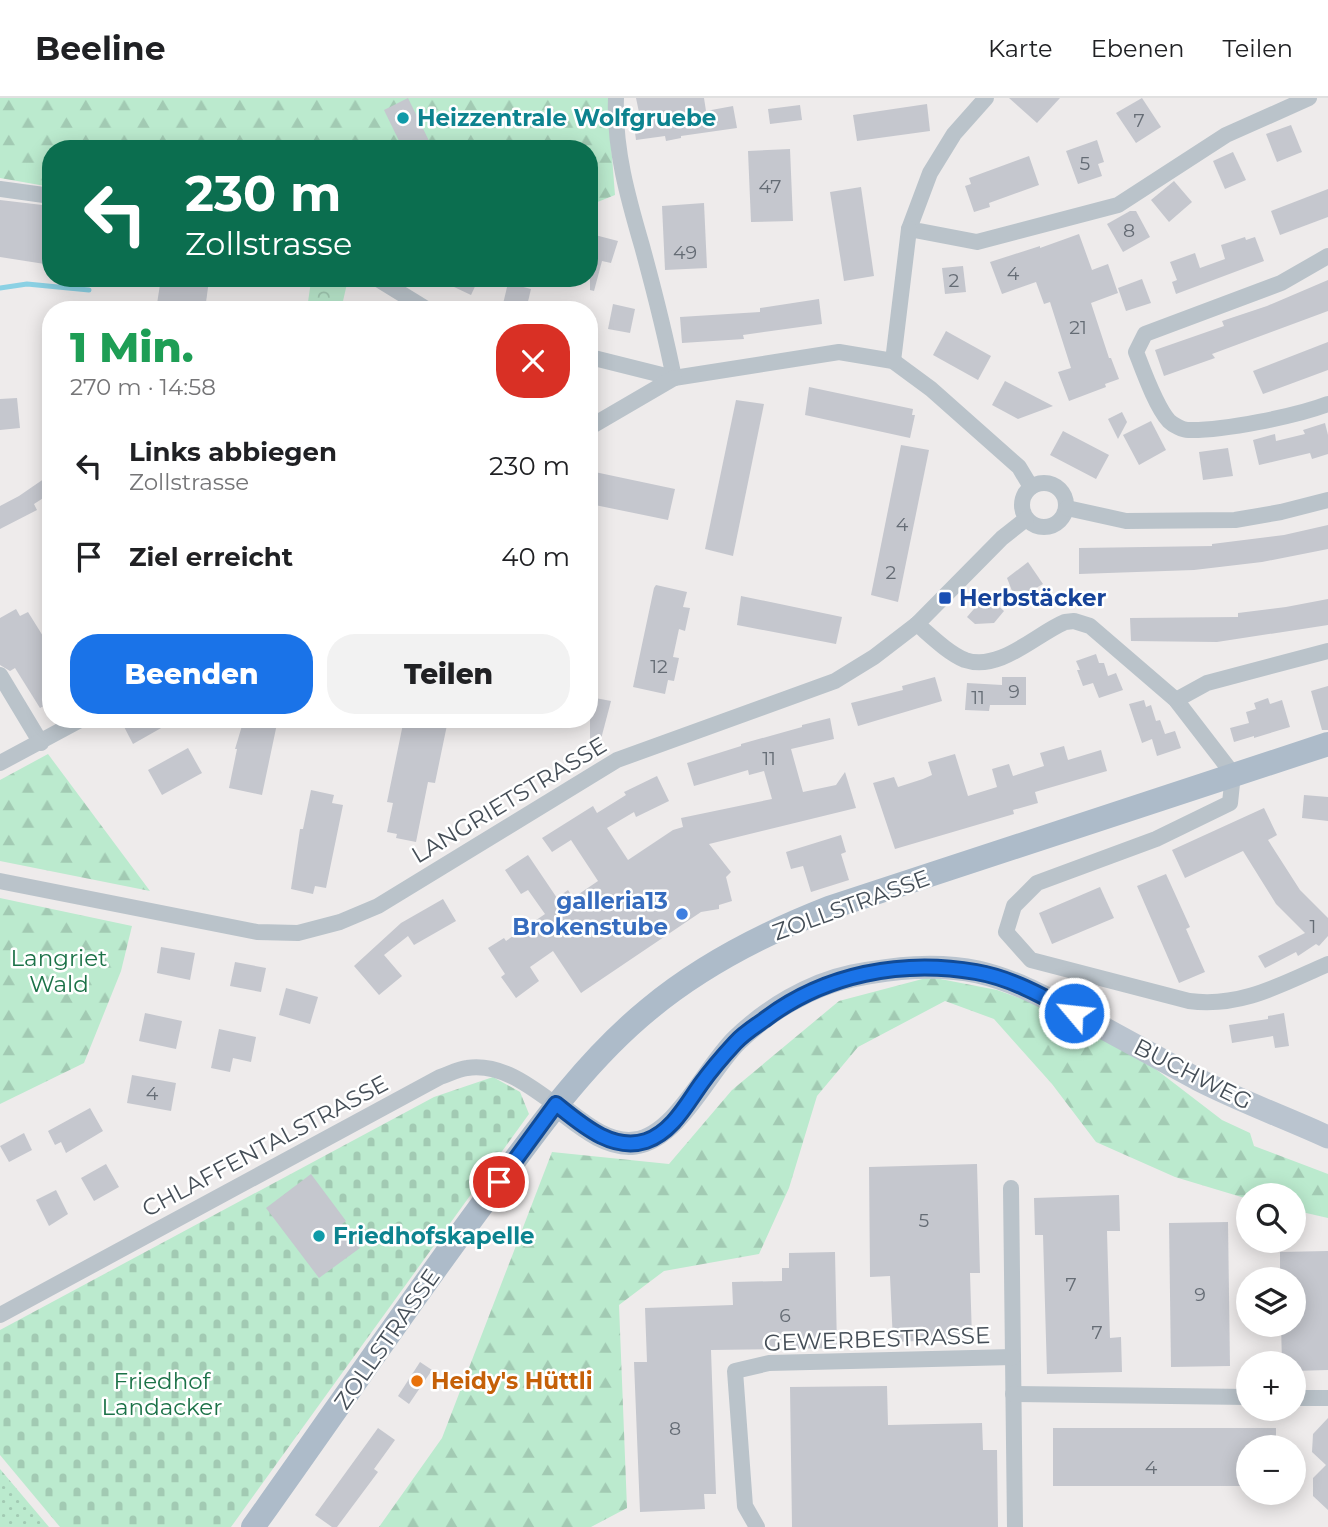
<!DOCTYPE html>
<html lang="de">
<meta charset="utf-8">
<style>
:root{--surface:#fff;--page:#f2f2f2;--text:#202124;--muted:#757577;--line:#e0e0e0;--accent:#1a73e8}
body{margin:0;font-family:Montserrat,sans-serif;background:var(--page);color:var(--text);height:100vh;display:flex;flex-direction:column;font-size:26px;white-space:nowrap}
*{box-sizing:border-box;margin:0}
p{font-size:23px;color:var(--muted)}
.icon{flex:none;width:38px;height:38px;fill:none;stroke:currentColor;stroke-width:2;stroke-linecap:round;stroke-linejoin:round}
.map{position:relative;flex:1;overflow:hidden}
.side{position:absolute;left:42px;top:203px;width:556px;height:427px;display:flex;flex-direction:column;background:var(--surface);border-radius:28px;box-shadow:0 4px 18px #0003}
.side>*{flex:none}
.top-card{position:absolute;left:42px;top:42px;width:556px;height:147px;border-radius:28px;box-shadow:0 4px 18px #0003;background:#0b6e4f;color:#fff;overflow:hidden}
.buttons{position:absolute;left:1236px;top:1085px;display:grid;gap:14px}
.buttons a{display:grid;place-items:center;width:70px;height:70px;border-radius:50%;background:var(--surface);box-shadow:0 4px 18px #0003;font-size:35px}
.pin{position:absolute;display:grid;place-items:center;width:60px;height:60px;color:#fff;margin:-30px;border:4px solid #fff;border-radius:50%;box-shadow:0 2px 7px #0007}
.me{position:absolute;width:77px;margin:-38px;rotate:298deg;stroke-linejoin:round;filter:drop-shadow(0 0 5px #0008)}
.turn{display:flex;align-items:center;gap:24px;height:147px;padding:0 28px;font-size:32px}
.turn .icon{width:91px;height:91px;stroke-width:2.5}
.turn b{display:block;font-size:49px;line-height:60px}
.round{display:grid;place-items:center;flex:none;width:74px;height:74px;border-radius:28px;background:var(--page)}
.overview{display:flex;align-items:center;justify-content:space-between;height:119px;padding:0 28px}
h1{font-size:42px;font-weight:800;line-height:52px;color:#1e9e55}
.primary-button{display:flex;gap:14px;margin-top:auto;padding:14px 28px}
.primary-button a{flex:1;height:80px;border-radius:28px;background:var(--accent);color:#fff;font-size:28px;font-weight:800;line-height:80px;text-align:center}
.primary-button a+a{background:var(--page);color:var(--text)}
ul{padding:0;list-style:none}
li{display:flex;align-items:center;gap:21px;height:91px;padding:0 28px}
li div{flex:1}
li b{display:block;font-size:26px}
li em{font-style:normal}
header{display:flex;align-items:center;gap:42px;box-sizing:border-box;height:98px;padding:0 35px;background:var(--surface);border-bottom:2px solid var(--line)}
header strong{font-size:33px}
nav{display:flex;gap:38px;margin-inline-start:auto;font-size:24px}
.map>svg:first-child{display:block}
.forest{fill:url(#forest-firs)}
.cemetery{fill:url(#cemetery-stones)}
.park{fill:url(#park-crowns)}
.garden{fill:url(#garden-dots)}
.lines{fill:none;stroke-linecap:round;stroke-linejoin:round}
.stream{stroke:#8bd1e4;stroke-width:5}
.building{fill:#c5c7ce}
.street{stroke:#bac3ca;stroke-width:16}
.secondary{stroke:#bac4cf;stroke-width:23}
.primary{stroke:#adbbc9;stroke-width:24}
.route-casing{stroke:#114b97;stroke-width:18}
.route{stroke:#1a73e8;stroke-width:12}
.culture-dot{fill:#0f9aa8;stroke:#fff;stroke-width:2.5}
.transit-dot{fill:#1a4fb4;stroke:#fff;stroke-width:2.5}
.shop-dot{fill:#3f7fe0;stroke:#fff;stroke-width:2.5}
.food-dot{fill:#e8710a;stroke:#fff;stroke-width:2.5}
.labels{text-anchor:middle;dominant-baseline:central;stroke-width:5;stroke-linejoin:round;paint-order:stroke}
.number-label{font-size:19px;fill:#656c75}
.culture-label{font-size:23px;font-weight:bold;fill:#0d838f;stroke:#fff;text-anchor:start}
.transit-label{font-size:23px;font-weight:bold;fill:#164399;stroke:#fff;text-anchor:start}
.street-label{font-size:23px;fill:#454e57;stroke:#fff}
.shop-label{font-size:23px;font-weight:bold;fill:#366cbe;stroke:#fff;text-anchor:end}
.park-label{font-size:23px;fill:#1c7248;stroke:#fff}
.food-label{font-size:23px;font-weight:bold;fill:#c56008;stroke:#fff;text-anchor:start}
</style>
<header>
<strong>Beeline</strong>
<nav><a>Karte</a><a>Ebenen</a><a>Teilen</a></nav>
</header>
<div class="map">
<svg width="1328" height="1429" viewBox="0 0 1328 1429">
<defs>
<pattern id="forest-firs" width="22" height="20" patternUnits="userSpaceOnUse" patternTransform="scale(1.75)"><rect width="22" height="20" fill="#bbeace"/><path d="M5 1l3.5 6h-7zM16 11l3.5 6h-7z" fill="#a2cab3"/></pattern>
<pattern id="cemetery-stones" width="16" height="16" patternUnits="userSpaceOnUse" patternTransform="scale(1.75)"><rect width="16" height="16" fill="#bbeace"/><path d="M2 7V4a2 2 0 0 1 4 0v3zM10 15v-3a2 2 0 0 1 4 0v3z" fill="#a2cab3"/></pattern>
<pattern id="park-crowns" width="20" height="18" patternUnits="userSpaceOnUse" patternTransform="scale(1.75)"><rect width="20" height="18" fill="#bbeace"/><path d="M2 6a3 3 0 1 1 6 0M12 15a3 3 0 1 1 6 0" fill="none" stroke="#a2cab3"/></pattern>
<pattern id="garden-dots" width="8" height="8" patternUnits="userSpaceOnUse" patternTransform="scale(1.75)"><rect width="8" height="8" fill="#bbeace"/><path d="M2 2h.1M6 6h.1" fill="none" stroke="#a2cab3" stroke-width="1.8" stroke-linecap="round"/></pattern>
</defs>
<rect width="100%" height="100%" fill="#eeebeb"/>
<g class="forest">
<path d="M0 0H610L608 8 615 97 590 107V51H51V89L0 80Z"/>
<path d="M48 656 150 793 0 763V682Z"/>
<path d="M0 800 132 828 121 873 84 965 0 1006Z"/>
<path d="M930 879 997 892 1081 922 1119 943 1222 1022 1250 1035 1254 1048 1328 1076V1120L1293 1112V1097H1248V1101L1175 1079 1096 1044 1052 986 994 921 945 903 858 949 817 998 789 1090 759 1156 664 1173 619 1207 627 1410 591 1429H379L442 1340 552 1054 669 1066 732 992 839 903Z"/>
</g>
<path class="cemetery" d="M493 979 520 994 529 1016 231 1429H60L0 1357V1232L434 999Z"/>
<path class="park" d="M314 180 348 181 341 212 315 210 308 204 311 183Z"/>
<path class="garden" d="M0 1371 49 1429H0Z"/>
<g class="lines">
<path class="stream" d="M0 190 27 186 89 192"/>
</g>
<g class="building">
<path d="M408 0 433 51H403L384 12Z"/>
<path d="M636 0H704L706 13 733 8 737 30 681 38V40L666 43 665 38 636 42 633 20 640 19Z"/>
<path d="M1009 0H1060L1037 25Z"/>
<path d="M1142 0 1161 29 1136 45 1116 15Z"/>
<path d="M927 6 930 33 857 43 853 17Z"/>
<path d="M800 7 802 22 770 26 768 11Z"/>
<path d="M1291 27 1302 54 1277 64 1266 36Z"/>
<path d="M1097 42 1104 64 1098 66 1102 78 1078 86 1066 53Z"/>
<path d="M790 51 793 123 751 124 748 53Z"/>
<path d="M1233 54 1246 82 1225 91 1213 63Z"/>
<path d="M1029 58 1039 87 989 105 990 109 974 114 965 88 971 86 969 80Z"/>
<path d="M1174 83 1192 104 1169 124 1151 102Z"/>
<path d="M861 89 874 178 844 183 830 94Z"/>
<path d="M1328 91V119L1280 137 1271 113Z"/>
<path d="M0 102 51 108V167L0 159Z"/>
<path d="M704 105 707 170 665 172 662 108Z"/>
<path d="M1130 113H1136L1150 139 1123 154 1107 126Z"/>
<path d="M1079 136 1092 172 1108 166 1118 195 1091 205 1109 260H1111L1119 281 1105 286 1106 289 1069 303 1058 274 1071 270 1050 204 1044 206 1036 184 1002 196 990 164 1040 148V150Z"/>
<path d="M595 137 618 143 611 165 602 163 594 193 590 192V154Z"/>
<path d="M1245 139 1246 142 1255 139 1264 163 1176 196 1172 184 1177 182 1170 164 1195 155 1200 170 1225 161 1221 147Z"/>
<path d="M963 168 966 194 945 196 942 170Z"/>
<path d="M161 180 209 182 205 212H156Z"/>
<path d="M435 180H479L471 197Z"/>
<path d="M1142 181 1151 205 1126 213 1118 190Z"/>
<path d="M1328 182V213L1212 256 1215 260 1164 278 1155 252 1224 228 1222 223 1267 208Z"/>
<path d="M508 185 531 191 526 212 503 206Z"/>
<path d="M819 201 822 226 743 237 744 241 682 245 680 219 760 214V210Z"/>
<path d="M613 206 635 211 630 235 608 231Z"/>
<path d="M946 233 991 258 978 282 933 257Z"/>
<path d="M1328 244V272L1263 296 1253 273Z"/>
<path d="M1005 283 1053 308 1018 321 992 307Z"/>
<path d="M809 289 913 311 912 317H915L910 340 805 317Z"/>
<path d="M17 300 20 330 0 332V301Z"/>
<path d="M736 302 764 306 733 458 705 451Z"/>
<path d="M1122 314 1127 324 1118 341 1108 321Z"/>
<path d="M1151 323 1166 352 1139 367 1123 337Z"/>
<path d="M1325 325 1328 337V356L1312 361 1310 355 1259 367 1253 342 1275 336 1276 343 1305 336 1303 332Z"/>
<path d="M1063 333 1109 357 1096 381 1050 357Z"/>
<path d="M901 347 929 352 898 504 871 497Z"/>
<path d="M1228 350 1233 378 1203 382 1199 354Z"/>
<path d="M590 373 675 391 668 422 590 406Z"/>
<path d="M51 376V395L34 406 37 412 0 431V408L19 398Z"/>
<path d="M1328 427V451L1262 464 1194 472 1079 476V450L1212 448V446L1284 437Z"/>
<path d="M1028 464 1043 486 1031 493H1012L1007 480Z"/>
<path d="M656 487 687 494 683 509 690 510 685 533 679 531 673 559 679 560 674 583 668 582 665 596 633 589 654 490Z"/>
<path d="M986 497 1004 513 994 525 975 526 967 519Z"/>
<path d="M741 498 842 519 836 546 737 527Z"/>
<path d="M1328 501V527L1217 544 1131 543 1130 520 1238 519V515L1286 509Z"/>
<path d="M16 511 20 518 28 514 51 551V604L40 610 15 570 10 573 0 567V520Z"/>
<path d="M1096 556 1099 565H1104L1108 578 1116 575 1123 592 1099 600 1093 585 1083 588 1077 572H1080L1076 563Z"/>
<path d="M935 579 942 603 858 628 851 605 903 592 902 588Z"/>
<path d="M1002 579H1026V607H990L989 613 965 612 967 585 1002 587Z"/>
<path d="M1328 588V632H1322L1311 593Z"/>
<path d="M590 599 611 603 596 660 590 659Z"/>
<path d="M1268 600 1270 606 1282 602 1290 629 1254 640V638L1234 644 1230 630 1249 625 1246 614 1256 611 1254 605Z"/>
<path d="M1144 602 1146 609 1151 607 1156 623 1160 622 1165 636 1175 633 1181 650 1157 658 1152 641 1142 645 1129 606Z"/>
<path d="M830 620 834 641 791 651 803 694 836 687 845 674 856 710 709 746 731 774 726 779 732 803 719 807V811L701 814 581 895 553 853 530 869 539 883 516 900 501 879 505 876 488 850 504 840 506 843 545 816 528 792 521 796 505 772 528 757 557 800 568 792 573 800 598 783 571 742 552 754 542 740 593 708 597 715 626 697 624 694 657 678 669 703 636 719 634 714 607 730 628 762 673 732 683 729 681 720 772 701 764 673 749 677 748 672 694 688 687 665 741 648V646L802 629V627Z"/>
<path d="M120 621H177L133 646Z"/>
<path d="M244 621H278L262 697 229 690 237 651H235Z"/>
<path d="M404 621H442L441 626 447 627 435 685 428 684 416 744 396 740 397 736 387 734 393 705 387 704Z"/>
<path d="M1064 648 1068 662 1101 652 1107 673 1035 694 1038 705 1013 712 1014 716 895 751 873 685 894 679 898 689 923 681 932 677 928 664 955 656 968 698 997 689 992 671 1009 666 1013 678 1044 668 1040 655Z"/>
<path d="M188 650 202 675 162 697 148 672Z"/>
<path d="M311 692 334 697 332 705 343 707 326 790 315 788 313 796 291 791 300 731H303Z"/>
<path d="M1304 697 1328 699V723L1302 720Z"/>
<path d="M1264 710 1277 737 1268 742 1300 792 1328 820V838L1319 848 1316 846 1298 858 1296 854 1265 870 1258 858 1305 835 1276 806 1243 753 1185 780 1172 752Z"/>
<path d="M841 737 846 754 841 756 849 782 811 794 803 768 791 771 786 754Z"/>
<path d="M1166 776 1190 829 1186 831 1205 874 1179 885 1137 788Z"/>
<path d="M1100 789 1114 820 1052 846 1039 815Z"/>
<path d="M443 801 456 823 414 847 408 838 384 857 402 878 379 897 354 868 401 825Z"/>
<path d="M161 849 195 855 190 882 157 875Z"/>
<path d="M235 864 266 870 261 894 230 888Z"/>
<path d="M286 890 318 899 310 926 279 917Z"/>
<path d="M145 915 182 923 176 951 139 943Z"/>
<path d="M1284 915 1289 948 1275 950 1273 938 1232 945 1229 927 1268 921V918Z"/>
<path d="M219 931 256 939 251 964 233 960 230 974 211 970Z"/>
<path d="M132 977 176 985 171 1013 127 1005Z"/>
<path d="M90 1010 103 1033 66 1055 61 1044 55 1047 48 1033Z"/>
<path d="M24 1035 32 1052 9 1064 0 1048Z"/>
<path d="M106 1066 119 1089 94 1103 81 1080Z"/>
<path d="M977 1066 980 1175H970L972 1241 893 1244 890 1178 870 1179 869 1069Z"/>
<path d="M311 1076 346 1123 342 1126 360 1150 319 1180 266 1110Z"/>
<path d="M56 1092 68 1116 49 1128 36 1102Z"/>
<path d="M1119 1097 1120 1133H1107L1110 1240 1121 1239 1122 1274 1047 1276 1043 1137H1035L1034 1100Z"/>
<path d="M1228 1124 1230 1268 1171 1269 1169 1125Z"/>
<path d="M1328 1153V1272L1293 1273V1265H1282L1281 1227H1293V1181H1280V1154Z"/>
<path d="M835 1154 837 1250 711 1252 716 1396H704L705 1411 640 1414 634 1264H647L645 1210 733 1207 732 1184 782 1183V1170H789V1155Z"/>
<path d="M420 1264 432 1272 409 1306 398 1298Z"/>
<path d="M887 1288 888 1327 982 1325 983 1352H997L998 1429H792L790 1289Z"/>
<path d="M1328 1320V1412L1313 1398V1380L1326 1367 1312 1354 1313 1336Z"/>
<path d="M378 1330 395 1342 374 1371 378 1374 337 1429H332L315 1417Z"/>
<path d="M1053 1330H1276V1349H1248V1388H1053Z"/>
</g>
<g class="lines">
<g class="street">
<path d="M616 0C614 51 628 100 642 148 654 192 665 235 674 280"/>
<path d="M986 0 954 36 930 75 909 131 977 144 1118 107 1226 37 1309 0"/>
<path d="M0 91 51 98"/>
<path d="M1328 158 1281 185 1145 236 1136 254C1143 272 1156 309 1169 323 1173 327 1183 332 1188 332 1222 333 1297 318 1328 306"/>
<path d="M376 180 428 212"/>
<path d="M590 259 674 280 839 254 893 263 931 291 1019 369 1031 389"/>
<path d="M893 263 909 131"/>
<path d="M590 329 674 280"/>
<circle cx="1044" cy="407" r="22"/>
<path d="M1067 410 1126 423 1235 422 1281 414 1328 402"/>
<path d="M917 526C931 538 948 555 965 562 1000 574 1036 536 1065 524L1074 523 1090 528 1176 602 1233 676 1230 705 1156 741 1037 785 1014 808 1006 834 1031 862 1189 903C1241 910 1282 886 1328 866"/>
<path d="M0 577 41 645"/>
<path d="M1176 602 1207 585 1328 553"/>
<path d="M0 665 82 621"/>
<path d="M0 783 257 834 298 835 340 824 378 808 617 662 835 583 874 559 917 526 1002 440 1026 421"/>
<path d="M1011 1090 1015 1429"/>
<path d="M0 1217 440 979C449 976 458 971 467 970 501 965 530 988 556 1007"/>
<path d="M1013 1296 1248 1299"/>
<path d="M1293 1300H1328"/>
<path d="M757 1429 745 1408 735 1273 769 1265 1013 1259"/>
</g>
<path class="secondary" d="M556 1007C578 1023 605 1049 635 1045 678 1039 707 971 737 942 768 912 810 887 852 878 893 870 936 865 978 874 1017 883 1050 902 1085 920 1122 940 1160 961 1197 981 1240 1003 1284 1019 1328 1039"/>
<path class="primary" d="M253 1429C330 1321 405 1211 484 1104 534 1036 583 965 649 911 702 867 765 835 829 810L1328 646"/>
</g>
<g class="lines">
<defs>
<path id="route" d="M499 1084 556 1006C581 1026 612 1054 646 1043 672 1034 686 1007 701 986 711 972 723 958 735 945 743 936 754 929 764 922 824 876 902 861 976 874 1011 880 1043 898 1074 915"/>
</defs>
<use href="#route" class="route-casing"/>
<use href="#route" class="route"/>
</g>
<g class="culture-dot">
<circle cx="403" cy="20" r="7"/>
<circle cx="319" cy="1138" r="7"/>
</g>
<rect class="transit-dot" x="938" y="493" width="14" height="14" rx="3.5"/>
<circle class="shop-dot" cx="682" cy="816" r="7"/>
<circle class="food-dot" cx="417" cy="1283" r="7"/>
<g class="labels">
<g class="number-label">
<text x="1139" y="22">7</text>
<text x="1085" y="65">5</text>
<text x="770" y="88">47</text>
<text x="1129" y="132">8</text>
<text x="685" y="154">49</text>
<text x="1013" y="175">4</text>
<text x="954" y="182">2</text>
<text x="1078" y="229">21</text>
<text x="902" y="426">4</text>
<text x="891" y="474">2</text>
<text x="659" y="568">12</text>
<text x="1014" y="593">9</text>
<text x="978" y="599">11</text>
<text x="769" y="660">11</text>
<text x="1313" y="828">1</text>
<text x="152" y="995">4</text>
<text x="924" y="1122">5</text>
<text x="1071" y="1186">7</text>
<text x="1200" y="1196">9</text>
<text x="785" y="1217">6</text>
<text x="1097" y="1234">7</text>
<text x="675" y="1330">8</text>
<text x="1151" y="1369">4</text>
</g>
<g class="culture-label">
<text x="417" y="20">Heizzentrale Wolfgruebe</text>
<text x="333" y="1138">Friedhofskapelle</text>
</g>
<g class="transit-label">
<text x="959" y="500">Herbstäcker</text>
</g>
<g class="street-label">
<text transform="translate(509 702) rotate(-31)">LANGRIETSTRASSE</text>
<text transform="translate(851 807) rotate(-20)">ZOLLSTRASSE</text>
<text transform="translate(1193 976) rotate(27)">BUCHWEG</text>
<text transform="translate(265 1048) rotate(-28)">CHLAFFENTALSTRASSE</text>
<text transform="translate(387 1241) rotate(-55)">ZOLLSTRASSE</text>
<text transform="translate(877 1241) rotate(-2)">GEWERBESTRASSE</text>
</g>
<g class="shop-label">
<text x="668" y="803">galleria13<tspan x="668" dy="26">Brokenstube</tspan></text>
</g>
<g class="park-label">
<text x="59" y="860">Langriet<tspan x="59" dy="26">Wald</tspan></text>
<text x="162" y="1283">Friedhof<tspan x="162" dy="26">Landacker</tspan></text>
</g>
<g class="food-label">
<text x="431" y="1283">Heidy's Hüttli</text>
</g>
</g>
</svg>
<div class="buttons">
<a><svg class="icon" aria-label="search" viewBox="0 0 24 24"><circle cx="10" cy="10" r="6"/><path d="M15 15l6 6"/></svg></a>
<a><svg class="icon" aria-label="layers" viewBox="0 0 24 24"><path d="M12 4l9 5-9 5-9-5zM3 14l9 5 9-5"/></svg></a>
<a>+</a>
<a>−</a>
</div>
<div class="pin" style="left:499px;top:1084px;background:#d93025"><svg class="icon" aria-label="arrive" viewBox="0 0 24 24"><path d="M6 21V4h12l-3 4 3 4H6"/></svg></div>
<svg class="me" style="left:1074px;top:915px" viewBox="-20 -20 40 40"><circle r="17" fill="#1a73e8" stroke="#fff" stroke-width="3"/><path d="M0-11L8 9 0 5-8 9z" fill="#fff"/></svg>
<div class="top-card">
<div class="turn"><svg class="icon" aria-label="left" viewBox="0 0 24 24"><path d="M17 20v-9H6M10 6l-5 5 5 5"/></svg><div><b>230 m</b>Zollstrasse</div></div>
</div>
<section class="side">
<div class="overview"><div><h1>1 Min.</h1><p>270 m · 14:58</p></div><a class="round" style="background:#d93025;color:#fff"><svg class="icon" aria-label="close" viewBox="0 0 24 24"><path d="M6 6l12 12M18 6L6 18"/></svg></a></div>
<ul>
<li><svg class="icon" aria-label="left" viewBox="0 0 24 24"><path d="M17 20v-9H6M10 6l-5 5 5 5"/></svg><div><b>Links abbiegen</b><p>Zollstrasse</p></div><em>230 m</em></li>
<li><svg class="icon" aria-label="arrive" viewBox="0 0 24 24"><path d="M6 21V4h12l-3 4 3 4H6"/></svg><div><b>Ziel erreicht</b></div><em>40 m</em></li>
</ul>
<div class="primary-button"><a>Beenden</a><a>Teilen</a></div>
</section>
</div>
